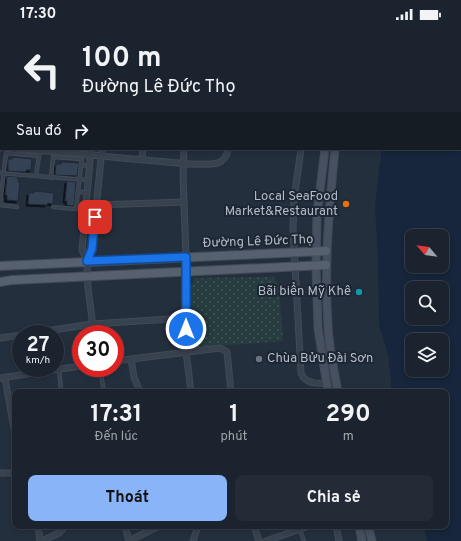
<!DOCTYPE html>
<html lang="vi">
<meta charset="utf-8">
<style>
:root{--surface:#1b232e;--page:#242b36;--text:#f1f3f6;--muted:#a0a4aa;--line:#39404a;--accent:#8ab4f8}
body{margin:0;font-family:Overpass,sans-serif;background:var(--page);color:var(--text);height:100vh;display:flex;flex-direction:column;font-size:15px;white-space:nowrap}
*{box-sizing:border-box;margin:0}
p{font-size:13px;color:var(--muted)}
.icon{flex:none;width:22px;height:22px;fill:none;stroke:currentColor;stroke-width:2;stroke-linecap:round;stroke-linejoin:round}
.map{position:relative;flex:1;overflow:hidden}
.side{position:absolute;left:12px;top:361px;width:437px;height:140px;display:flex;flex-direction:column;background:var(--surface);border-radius:8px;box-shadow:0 2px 6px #0003,0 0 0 1px var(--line)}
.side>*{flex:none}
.top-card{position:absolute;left:0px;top:0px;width:461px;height:122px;box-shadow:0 2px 6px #0003,0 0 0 1px var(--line);background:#1b232e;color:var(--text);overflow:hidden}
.needle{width:26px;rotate:299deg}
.fabs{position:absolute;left:405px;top:201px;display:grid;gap:8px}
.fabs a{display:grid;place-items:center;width:44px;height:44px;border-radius:8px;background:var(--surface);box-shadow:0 2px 6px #0003,0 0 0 1px var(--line);font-size:20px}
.speed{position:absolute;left:12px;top:297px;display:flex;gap:8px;font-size:20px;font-weight:700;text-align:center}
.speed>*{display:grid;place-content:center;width:52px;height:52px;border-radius:50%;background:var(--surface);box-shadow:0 2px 6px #0003,0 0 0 1px var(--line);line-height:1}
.speed small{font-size:10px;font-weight:400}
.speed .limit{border:6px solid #d22;background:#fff;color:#111}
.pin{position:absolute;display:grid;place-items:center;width:34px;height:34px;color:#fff;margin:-17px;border-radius:8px;box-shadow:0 2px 6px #0006}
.me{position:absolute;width:44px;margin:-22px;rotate:0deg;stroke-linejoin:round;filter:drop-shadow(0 0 3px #0008)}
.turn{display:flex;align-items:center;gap:14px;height:84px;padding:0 16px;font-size:18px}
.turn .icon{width:52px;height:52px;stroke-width:2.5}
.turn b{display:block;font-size:28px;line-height:34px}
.then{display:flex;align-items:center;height:38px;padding:0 16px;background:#0003;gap:8px;font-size:15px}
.eta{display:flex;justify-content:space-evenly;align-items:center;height:68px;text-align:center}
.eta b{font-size:24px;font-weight:700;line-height:28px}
.action{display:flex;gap:8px;margin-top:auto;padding:8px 16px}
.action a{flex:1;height:46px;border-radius:8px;background:var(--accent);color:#111;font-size:16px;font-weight:700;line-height:46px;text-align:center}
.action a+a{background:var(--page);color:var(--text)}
.status{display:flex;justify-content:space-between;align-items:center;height:28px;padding:0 20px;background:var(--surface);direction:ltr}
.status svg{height:11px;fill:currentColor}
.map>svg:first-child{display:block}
.grass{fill:url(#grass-dots)}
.water{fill:#17263c;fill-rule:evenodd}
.building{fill:#364354;stroke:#1f2835;filter:url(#shadow)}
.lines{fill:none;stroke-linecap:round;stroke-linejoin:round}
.service-casing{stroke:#414a57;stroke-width:4.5}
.minor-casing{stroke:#414a57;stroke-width:7}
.secondary-casing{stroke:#414a57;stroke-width:9}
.primary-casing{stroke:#414a57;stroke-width:10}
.path{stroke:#3f5557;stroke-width:1;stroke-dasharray:3 3;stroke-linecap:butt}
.service{stroke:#38414e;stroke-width:2.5}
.minor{stroke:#38414e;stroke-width:5}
.secondary{stroke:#465061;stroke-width:7}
.primary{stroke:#56606e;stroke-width:8}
.route-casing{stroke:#114b97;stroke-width:10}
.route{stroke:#1a73e8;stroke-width:7}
.food-dot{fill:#e8710a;stroke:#1d2633;stroke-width:1.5}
.culture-dot{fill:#0f9aa8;stroke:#1d2633;stroke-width:1.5}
.worship-dot{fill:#6b7280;stroke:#1d2633;stroke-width:1.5}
.labels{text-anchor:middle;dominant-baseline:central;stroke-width:4;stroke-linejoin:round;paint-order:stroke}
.poi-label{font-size:13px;fill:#b4bcc9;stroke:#1d2633;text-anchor:end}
.street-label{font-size:13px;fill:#b4bcc9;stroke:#1d2633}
</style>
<div class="status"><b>17:30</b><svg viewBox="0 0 49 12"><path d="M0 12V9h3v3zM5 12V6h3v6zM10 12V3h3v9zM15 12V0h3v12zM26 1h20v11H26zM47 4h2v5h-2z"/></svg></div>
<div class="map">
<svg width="461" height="513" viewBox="0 0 461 513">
<defs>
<pattern id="grass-dots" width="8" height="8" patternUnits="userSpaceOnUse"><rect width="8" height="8" fill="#263c3f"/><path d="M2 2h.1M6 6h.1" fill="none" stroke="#435659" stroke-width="1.8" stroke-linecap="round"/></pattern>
<filter id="shadow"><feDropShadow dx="-2" dy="2" stdDeviation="0" flood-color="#0009"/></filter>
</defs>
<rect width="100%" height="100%" fill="#242f3e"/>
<path class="grass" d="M273 249 279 258 283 313 190 320V259L195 250Z"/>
<path class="water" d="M406 0H461V513H427L424 498H446V364H392L388 326 379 297 378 229 375 180 379 141 382 121H460V1H406ZM412 208H442V238H412ZM412 260H442V290H412ZM412 312H442V342H412Z"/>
<g class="building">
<path d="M13 129 32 131 31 142H26V144L8 143V131H12Z"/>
<path d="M61 134 79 135 77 148 55 147 56 136H61Z"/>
<path d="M7 148 18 149V154H20L18 173 7 172V167H5Z"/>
<path d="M67 153 76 154 74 178 67 177V173H65Z"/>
<path d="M34 163 54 165 53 176 48 175 47 177 28 176 29 165H34Z"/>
</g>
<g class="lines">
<defs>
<g id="service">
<path d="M0 145 36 148 39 128"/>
<path d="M36 148 88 152"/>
<path d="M51 150 53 129 82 131 81 137 89 138"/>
<path d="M78 164H87"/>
<path d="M0 177 6 125 39 128 40 122"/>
<path d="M0 177 17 179"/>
<path d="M53 179 76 181 81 137"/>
<path d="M100 340 104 364"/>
<path d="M59 341 61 362"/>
<path d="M300 502 304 513"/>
</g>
<g id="minor">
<path d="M215 0 228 1"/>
<path d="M59 1V0"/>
<path d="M102 1 103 0"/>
<path d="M115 1V0"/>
<path d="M153 1V0"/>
<path d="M198 1 199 0"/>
<path d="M311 1V0"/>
<path d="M0 120H1"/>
<path d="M19 121C65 124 110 129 156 133 173 134 202 139 218 135 224 133 227 127 228 121"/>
<path d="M91 121 82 222 87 233 88 260 94 306"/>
<path d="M184 121 183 148 186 229V323L191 364"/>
<path d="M301 121 294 171 293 202 301 345C306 359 325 355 336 354"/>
<path d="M142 131 143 121"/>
<path d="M97 177 184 174"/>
<path d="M87 233 92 221 102 121"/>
<path d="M27 306 92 296 186 290"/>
<path d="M0 310 21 307"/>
<path d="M131 331 134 349 140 364"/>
<path d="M115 333 220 320 227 324 231 364"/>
<path d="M0 350 81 338"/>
<path d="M5 350 15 406"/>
<path d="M0 445H15"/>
<path d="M38 498 40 513"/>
<path d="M125 498 129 513"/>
<path d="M254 498 259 513"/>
<path d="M336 498 339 513"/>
<path d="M42 513 59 505 66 498"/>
<path d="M129 513 159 498"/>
<path d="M193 513 198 498"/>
<path d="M266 513 309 498"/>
</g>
<g id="secondary">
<path d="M4 1V0"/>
<path d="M353 1 354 0"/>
<path d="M363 1 364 0"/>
<path d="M0 40 1 31"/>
<path d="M325 121 317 186 316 238 318 300 328 364"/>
<path d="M335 121C329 180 324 238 328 298 329 320 334 342 338 364"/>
<path d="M359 498 362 513"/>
<path d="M368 498 372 513"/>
</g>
<g id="primary">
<path d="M0 238 326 223"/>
<path d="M0 254 12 252 326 237"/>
</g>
</defs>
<use href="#service" class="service-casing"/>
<use href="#minor" class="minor-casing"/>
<use href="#secondary" class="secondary-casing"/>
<use href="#primary" class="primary-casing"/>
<path class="path" d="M306 334 316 333"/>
<use href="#service" class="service"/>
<use href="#minor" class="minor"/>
<use href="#secondary" class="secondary"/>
<use href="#primary" class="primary"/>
</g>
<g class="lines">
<defs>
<path id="route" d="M95 189 92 221 87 233 186 229V301"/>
</defs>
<use href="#route" class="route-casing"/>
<use href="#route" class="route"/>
</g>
<circle class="food-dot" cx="346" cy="176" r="4"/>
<circle class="culture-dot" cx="359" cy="264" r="4"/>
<circle class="worship-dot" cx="259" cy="331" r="4"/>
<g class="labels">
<g class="poi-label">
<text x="338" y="169">Local SeaFood<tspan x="338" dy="15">Market&amp;Restaurant</tspan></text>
<text x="351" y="264">Bãi biển Mỹ Khê</text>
<text x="267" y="331" text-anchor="start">Chùa Bửu Đài Sơn</text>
</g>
<g class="street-label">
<text transform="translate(258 214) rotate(-2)">Đường Lê Đức Thọ</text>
</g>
</g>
</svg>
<div class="fabs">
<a><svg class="needle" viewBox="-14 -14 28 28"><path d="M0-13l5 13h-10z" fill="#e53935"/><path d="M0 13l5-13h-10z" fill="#a0a4aa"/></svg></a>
<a><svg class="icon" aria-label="search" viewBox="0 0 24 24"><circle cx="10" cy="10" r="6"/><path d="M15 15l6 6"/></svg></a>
<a><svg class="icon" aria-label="layers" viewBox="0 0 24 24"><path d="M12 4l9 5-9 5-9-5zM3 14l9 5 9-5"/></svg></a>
</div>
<div class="speed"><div>27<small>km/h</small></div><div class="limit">30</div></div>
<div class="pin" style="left:95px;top:189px;background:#d93025"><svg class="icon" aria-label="arrive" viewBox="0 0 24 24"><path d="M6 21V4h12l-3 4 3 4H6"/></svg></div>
<svg class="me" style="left:186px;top:301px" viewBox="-20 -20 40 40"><circle r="17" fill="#1a73e8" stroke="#fff" stroke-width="3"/><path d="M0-11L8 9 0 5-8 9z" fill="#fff"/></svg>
<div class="top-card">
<div class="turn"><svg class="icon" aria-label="left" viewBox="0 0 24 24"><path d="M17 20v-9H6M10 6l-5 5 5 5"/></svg><div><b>100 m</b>Đường Lê Đức Thọ</div></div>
<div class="then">Sau đó<svg class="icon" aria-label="right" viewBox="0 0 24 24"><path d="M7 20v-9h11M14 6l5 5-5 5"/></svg></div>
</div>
<section class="side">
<div class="eta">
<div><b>17:31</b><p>Đến lúc</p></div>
<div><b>1</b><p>phút</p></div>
<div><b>290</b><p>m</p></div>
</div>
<div class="action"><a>Thoát</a><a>Chia sẻ</a></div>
</section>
</div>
